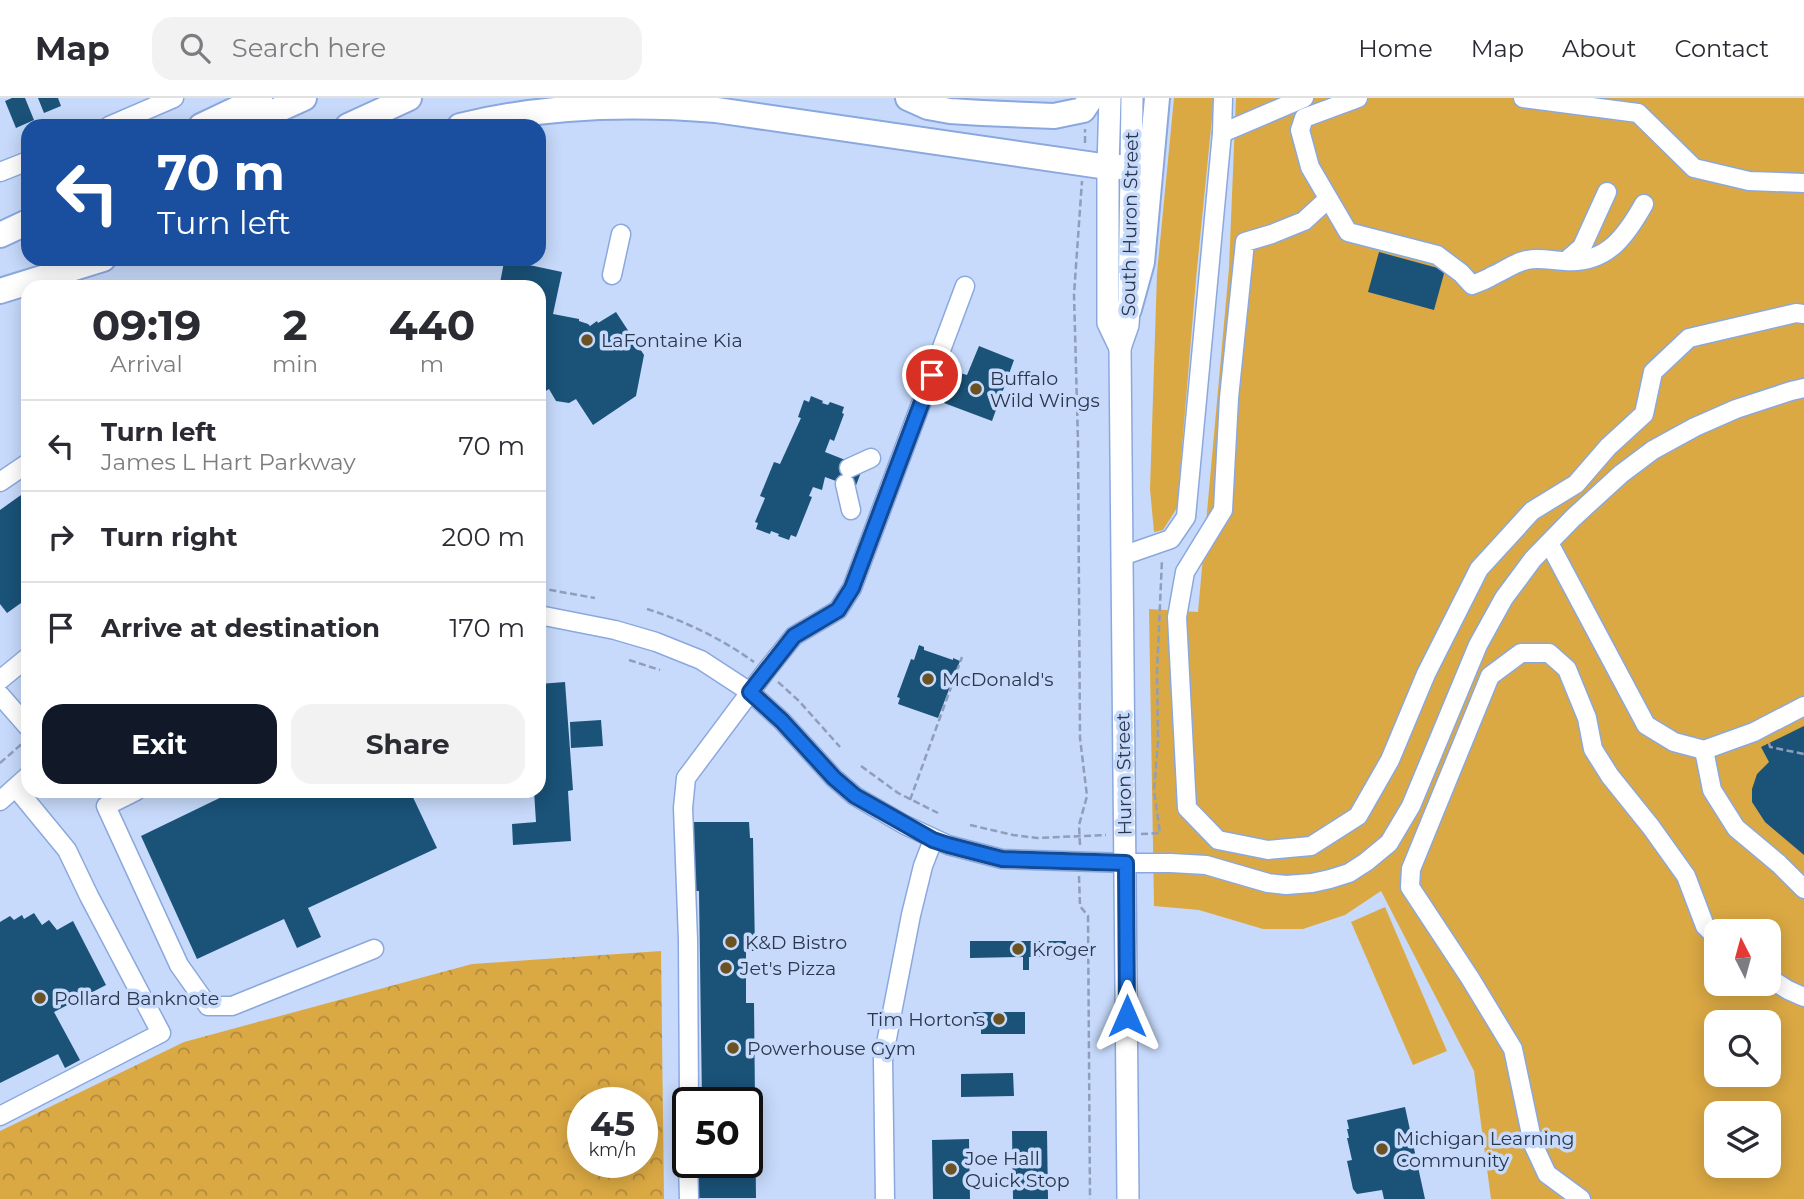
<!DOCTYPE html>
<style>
:root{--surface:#fff;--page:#f2f2f3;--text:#2b2b33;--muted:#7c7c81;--line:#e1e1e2;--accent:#111827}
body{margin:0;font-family:Montserrat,sans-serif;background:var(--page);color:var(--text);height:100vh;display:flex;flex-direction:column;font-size:26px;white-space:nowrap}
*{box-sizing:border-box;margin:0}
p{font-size:23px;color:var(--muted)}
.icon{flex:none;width:38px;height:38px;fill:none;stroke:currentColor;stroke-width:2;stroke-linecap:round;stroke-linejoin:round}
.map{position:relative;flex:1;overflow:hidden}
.sheet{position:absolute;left:21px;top:182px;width:525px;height:518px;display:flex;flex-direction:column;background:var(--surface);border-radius:21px;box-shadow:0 4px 18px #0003}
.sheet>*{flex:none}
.banner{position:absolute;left:21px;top:21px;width:525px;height:147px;border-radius:21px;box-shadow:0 4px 18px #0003;background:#1a4fa0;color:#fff;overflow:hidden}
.needle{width:46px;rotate:354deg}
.tools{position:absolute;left:1704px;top:821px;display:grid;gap:14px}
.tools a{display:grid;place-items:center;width:77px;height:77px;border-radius:14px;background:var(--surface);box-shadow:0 4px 18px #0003;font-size:35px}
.speed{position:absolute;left:567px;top:989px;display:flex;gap:14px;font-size:35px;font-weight:700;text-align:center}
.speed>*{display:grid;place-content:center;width:91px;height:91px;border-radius:50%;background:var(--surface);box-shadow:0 4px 18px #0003;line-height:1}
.speed small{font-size:18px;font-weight:400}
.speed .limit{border:4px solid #111;border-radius:10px;background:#fff;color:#111}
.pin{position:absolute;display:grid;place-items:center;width:60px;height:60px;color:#fff;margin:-30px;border:4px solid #fff;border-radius:50%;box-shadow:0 2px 7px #0007}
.me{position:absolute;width:77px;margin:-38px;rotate:0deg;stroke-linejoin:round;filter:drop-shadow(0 0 5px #0008)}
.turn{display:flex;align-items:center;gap:24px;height:147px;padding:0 21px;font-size:32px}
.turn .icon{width:91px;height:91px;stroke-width:2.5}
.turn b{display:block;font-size:49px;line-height:60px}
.eta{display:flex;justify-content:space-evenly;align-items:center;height:119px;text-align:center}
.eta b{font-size:42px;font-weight:700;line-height:49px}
.cta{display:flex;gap:14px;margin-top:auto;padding:14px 21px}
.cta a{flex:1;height:80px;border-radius:21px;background:var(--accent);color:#fff;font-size:28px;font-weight:700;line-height:80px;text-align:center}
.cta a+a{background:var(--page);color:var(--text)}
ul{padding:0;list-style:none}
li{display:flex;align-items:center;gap:21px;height:91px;padding:0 21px;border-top:2px solid var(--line)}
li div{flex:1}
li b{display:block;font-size:26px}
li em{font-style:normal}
header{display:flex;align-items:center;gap:42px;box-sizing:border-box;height:98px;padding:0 35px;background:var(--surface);border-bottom:2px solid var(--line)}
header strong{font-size:33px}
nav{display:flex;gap:38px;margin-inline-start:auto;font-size:24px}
.search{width:490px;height:63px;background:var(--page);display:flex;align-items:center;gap:18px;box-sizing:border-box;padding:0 24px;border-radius:21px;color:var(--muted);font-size:26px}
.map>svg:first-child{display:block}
.green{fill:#dba944;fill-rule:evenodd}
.forest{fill:url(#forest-crowns);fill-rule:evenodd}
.building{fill:#1a5278}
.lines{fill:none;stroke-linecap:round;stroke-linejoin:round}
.minor-casing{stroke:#8ba8de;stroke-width:21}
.major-casing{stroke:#8ba8de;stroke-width:24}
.highway-casing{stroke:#8ba8de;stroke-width:28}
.path{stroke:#8e9ebb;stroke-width:2.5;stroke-dasharray:7 3.5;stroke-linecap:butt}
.minor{stroke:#fff;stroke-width:18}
.major{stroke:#fff;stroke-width:21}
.highway{stroke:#fff;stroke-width:24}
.route-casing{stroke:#114b97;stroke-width:18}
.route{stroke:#1a73e8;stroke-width:12}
.poi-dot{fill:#6a5222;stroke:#c7dafb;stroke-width:2.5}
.labels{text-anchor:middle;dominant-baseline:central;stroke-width:7;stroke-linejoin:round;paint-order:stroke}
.street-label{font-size:19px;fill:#2b374d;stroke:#c7dafb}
.poi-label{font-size:19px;fill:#2b374d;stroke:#c7dafb;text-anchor:start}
</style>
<header>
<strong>Map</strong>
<div class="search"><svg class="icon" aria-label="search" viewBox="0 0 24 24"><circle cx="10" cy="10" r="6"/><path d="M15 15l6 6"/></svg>Search here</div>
<nav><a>Home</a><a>Map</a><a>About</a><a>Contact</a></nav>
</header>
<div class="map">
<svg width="1804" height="1101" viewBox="0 0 1804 1101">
<defs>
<pattern id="forest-crowns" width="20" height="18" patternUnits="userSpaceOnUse" patternTransform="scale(1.75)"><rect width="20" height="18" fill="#dba944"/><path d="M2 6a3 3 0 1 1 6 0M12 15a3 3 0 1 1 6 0" fill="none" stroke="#b28a3b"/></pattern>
</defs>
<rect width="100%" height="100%" fill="#c7dafb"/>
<g class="green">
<path d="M1174 0H1214L1196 181 1177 410 1163 432 1154 434 1150 391 1157 175Z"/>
<path d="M1236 0H1804V1101H1491L1474 973 1381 793 1345 817 1303 831H1263L1199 812 1154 808 1149 511 1198 514 1229 170ZM1717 833H1769V886H1717ZM1717 924H1769V976H1717ZM1717 1015H1769V1068H1717Z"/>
<path d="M1385 809 1447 953 1413 967 1351 824Z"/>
</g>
<path class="forest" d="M661 853 664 1101H0V1033L184 944 472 866ZM583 1004H642V1064H583Z"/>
<g class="building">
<path d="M12 0H25L34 22 16 30 5 3Z"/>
<path d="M38 0H58L61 8 44 15Z"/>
<path d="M1379 154 1445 172 1434 212 1368 194Z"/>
<path d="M504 164 515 166V164L562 174 553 216 579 221V223L588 226 590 228 597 223 598 225 616 214 644 257 636 298 593 327 576 301 569 305 556 303 549 291 539 297V189H510L511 187 500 185Z"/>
<path d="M979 248 1014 262 992 323 944 305 956 274 967 277Z"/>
<path d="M811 298 823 303 822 305 828 307 830 304 844 309 842 315 844 316 834 343 830 341 825 354 863 369 855 390 825 379 822 392 813 389 809 398 812 399 796 439 791 437 789 442 778 438 779 436 771 433 770 436 756 431 758 425 755 424 765 400 760 398 774 364 780 366 801 320 798 319 804 302 809 304Z"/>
<path d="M28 392V500L7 515 0 506V412Z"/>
<path d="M919 547 924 549V552L953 562V560L960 563 938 620 898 606 900 600 897 599 911 561 914 562Z"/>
<path d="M565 584 573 692 568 693 571 743 513 747 512 726 536 724 534 693H539V586Z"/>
<path d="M601 622 603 648 571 650 570 624Z"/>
<path d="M1804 628V757L1765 724 1752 704V691L1757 676 1769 664 1761 649Z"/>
<path d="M229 693H410L437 750 308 810 321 839 297 850 284 821 197 861 141 738 230 695Z"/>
<path d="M693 724H749L750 740H753L755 853H746V905H754L756 1100H697L696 1065 747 1064V1004H702L699 793H694Z"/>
<path d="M34 815 42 827 49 822 57 832 73 823 106 887 54 914 80 962 65 970 58 956 0 985V824L10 818 14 822 22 817 24 821Z"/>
<path d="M970 843H1066V859H1029V872H1023V859L970 860Z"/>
<path d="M973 914H1025V936H981V928H973Z"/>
<path d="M1013 975 1014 998 961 999V976Z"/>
<path d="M1405 1009 1425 1101H1384L1382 1092 1357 1096 1353 1091 1347 1063 1352 1062 1347 1040H1349L1347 1031H1349L1347 1022Z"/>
<path d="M1012 1033H1047L1048 1101H1013Z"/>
<path d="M969 1041 970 1101H933L932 1042Z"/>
</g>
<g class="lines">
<defs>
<g id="minor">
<path d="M1358 0 1304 20 1300 32 1310 69 1348 134 1437 157 1461 175 1472 187C1479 184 1486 182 1492 178 1504 173 1515 164 1527 162 1541 159 1552 163 1565 163 1607 166 1626 138 1644 106"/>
<path d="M1523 0 1638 15 1694 70 1749 83 1804 85"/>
<path d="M109 28 174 0"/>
<path d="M1222 35 1304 0"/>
<path d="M0 74 28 63"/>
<path d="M1328 101 1304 123 1272 136 1245 144 1229 300 1223 412 1185 474 1177 519 1187 710 1218 742 1268 752 1311 748 1358 718 1390 662 1426 576 1479 471 1532 413 1576 386 1608 349 1644 316 1653 274 1689 240 1796 215 1804 216"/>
<path d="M1566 163 1582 149 1607 94"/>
<path d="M612 177 621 136"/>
<path d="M849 370 871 360"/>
<path d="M0 384 28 365"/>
<path d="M845 386 851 412"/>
<path d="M1549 445 1646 627 1674 644 1704 652 1754 634 1804 608"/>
<path d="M1122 458 1171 441 1186 419 1222 35 1223 0"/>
<path d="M539 517 615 532 656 544 701 562 750 594 782 623 834 680 855 698 905 727 948 747 1002 761 1126 765H1171L1206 767 1268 785 1286 787 1312 785 1330 781 1349 775 1366 764 1389 745 1411 708 1478 547 1504 500 1533 461 1574 419 1621 376 1653 352 1695 329 1736 311 1791 293 1804 290"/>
<path d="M0 582 28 559"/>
<path d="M0 597 28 629"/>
<path d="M1704 652 1712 692 1736 730 1779 766 1804 791"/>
<path d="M136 693 106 708 179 867 208 908H232L374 851"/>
<path d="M0 703 28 678"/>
<path d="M1769 880 1788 892 1804 899"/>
<path d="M689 1004 688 842 683 710 686 680 766 573 794 538 838 512 852 490 965 188"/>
<path d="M0 1018 161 935 89 798 67 752 16 690"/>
<path d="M688 1064 689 1101"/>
<path d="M885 1101 883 961 911 817 923 768 933 742"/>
<path d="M1581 1101 1547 1076 1533 1046 1513 951 1470 880 1410 789 1411 771 1490 578 1521 555H1549L1567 571 1587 620 1593 651 1610 678 1651 729 1686 778 1705 828 1717 840"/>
</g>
<g id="major">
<path d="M1110 0 1108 69V225L1120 250"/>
<path d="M1128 1101 1120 250 1128 227 1129 211 1132 0"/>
</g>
<g id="highway">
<path d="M908 0 928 9 950 13 982 15 1054 18 1083 12 1091 0"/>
<path d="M201 28 260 0"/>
<path d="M242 28 304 0"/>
<path d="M348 28 409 0"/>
<path d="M460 28C544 7 630 5 716 12L1108 69H1131"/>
<path d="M0 137 28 124"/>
<path d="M0 193 103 161"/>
<path d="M1129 211 1142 164 1157 0"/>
</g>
</defs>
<use href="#minor" class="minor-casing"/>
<use href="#major" class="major-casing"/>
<use href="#highway" class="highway-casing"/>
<g class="path">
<path d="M1085 45V31"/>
<path d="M539 490 595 500"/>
<path d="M647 511C685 523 722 541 754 564"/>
<path d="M629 562 660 572"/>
<path d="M778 584 799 603 840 649"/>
<path d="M1769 645 1770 649 1804 656"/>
<path d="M0 665 24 644"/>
<path d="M861 668 898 695 938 715"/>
<path d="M910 702 962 559"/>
<path d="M970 727 1013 737 1037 740 1106 737"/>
<path d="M1141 736 1160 735 1154 692 1158 644 1157 575 1162 461"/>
<path d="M1080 747 1079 727 1087 698 1080 640 1078 344 1074 196 1082 83"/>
<path d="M1079 778 1080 808 1088 818 1090 1101"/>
</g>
<use href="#minor" class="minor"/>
<use href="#major" class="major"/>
<use href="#highway" class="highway"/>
</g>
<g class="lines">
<defs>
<path id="route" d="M932 277 852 490 838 512 794 538 750 594 782 623 834 680 855 698 933 742 948 747 1002 761 1126 765 1127 918"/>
</defs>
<use href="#route" class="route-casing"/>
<use href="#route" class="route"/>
</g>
<g class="poi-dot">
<circle cx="587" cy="242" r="7"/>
<circle cx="976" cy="291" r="7"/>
<circle cx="928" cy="581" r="7"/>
<circle cx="731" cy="844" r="7"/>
<circle cx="1018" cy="851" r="7"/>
<circle cx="726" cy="870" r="7"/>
<circle cx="40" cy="900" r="7"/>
<circle cx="999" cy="921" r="7"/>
<circle cx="733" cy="950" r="7"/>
<circle cx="1382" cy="1051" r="7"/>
<circle cx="951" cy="1071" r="7"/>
</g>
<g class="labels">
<g class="street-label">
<text transform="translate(1130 126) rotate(-89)">South Huron Street</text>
<text transform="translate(1124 676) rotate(-91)">Huron Street</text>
</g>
<g class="poi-label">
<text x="601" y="242">LaFontaine Kia</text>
<text x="990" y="280">Buffalo<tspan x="990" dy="22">Wild Wings</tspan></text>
<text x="942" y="581">McDonald's</text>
<text x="745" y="844">K&amp;D Bistro</text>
<text x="1032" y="851">Kroger</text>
<text x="740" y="870">Jet's Pizza</text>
<text x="54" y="900">Pollard Banknote</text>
<text x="985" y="921" text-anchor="end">Tim Hortons</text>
<text x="747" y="950">Powerhouse Gym</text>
<text x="1396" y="1040">Michigan Learning<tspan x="1396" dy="22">Community</tspan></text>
<text x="965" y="1060">Joe Hall<tspan x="965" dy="22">Quick Stop</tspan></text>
</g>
</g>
</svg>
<div class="tools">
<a><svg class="needle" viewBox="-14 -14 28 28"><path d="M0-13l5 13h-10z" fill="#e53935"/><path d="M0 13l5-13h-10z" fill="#7c7c81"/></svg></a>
<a><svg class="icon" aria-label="search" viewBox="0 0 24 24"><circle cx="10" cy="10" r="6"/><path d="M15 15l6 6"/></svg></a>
<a><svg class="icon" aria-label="layers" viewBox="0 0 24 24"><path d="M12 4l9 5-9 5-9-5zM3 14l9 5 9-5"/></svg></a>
</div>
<div class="speed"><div>45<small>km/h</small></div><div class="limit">50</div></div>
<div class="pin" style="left:932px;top:277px;background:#d93025"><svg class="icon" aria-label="arrive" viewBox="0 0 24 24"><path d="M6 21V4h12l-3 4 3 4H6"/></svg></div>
<svg class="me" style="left:1127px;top:918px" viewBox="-20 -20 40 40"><path d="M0-17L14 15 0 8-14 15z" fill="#1a73e8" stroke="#fff" stroke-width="4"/></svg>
<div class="banner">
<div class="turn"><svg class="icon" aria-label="left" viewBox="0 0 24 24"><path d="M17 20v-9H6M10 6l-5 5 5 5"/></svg><div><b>70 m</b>Turn left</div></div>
</div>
<section class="sheet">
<div class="eta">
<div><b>09:19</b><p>Arrival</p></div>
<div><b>2</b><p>min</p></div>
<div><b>440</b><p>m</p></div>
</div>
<ul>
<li><svg class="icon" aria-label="left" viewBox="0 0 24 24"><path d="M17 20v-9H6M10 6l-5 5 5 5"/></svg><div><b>Turn left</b><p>James L Hart Parkway</p></div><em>70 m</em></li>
<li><svg class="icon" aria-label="right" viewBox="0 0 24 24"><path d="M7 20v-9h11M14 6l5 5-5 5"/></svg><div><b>Turn right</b></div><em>200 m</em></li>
<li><svg class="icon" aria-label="arrive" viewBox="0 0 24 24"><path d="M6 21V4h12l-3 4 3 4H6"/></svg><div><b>Arrive at destination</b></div><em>170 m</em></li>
</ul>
<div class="cta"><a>Exit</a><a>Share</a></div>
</section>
</div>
